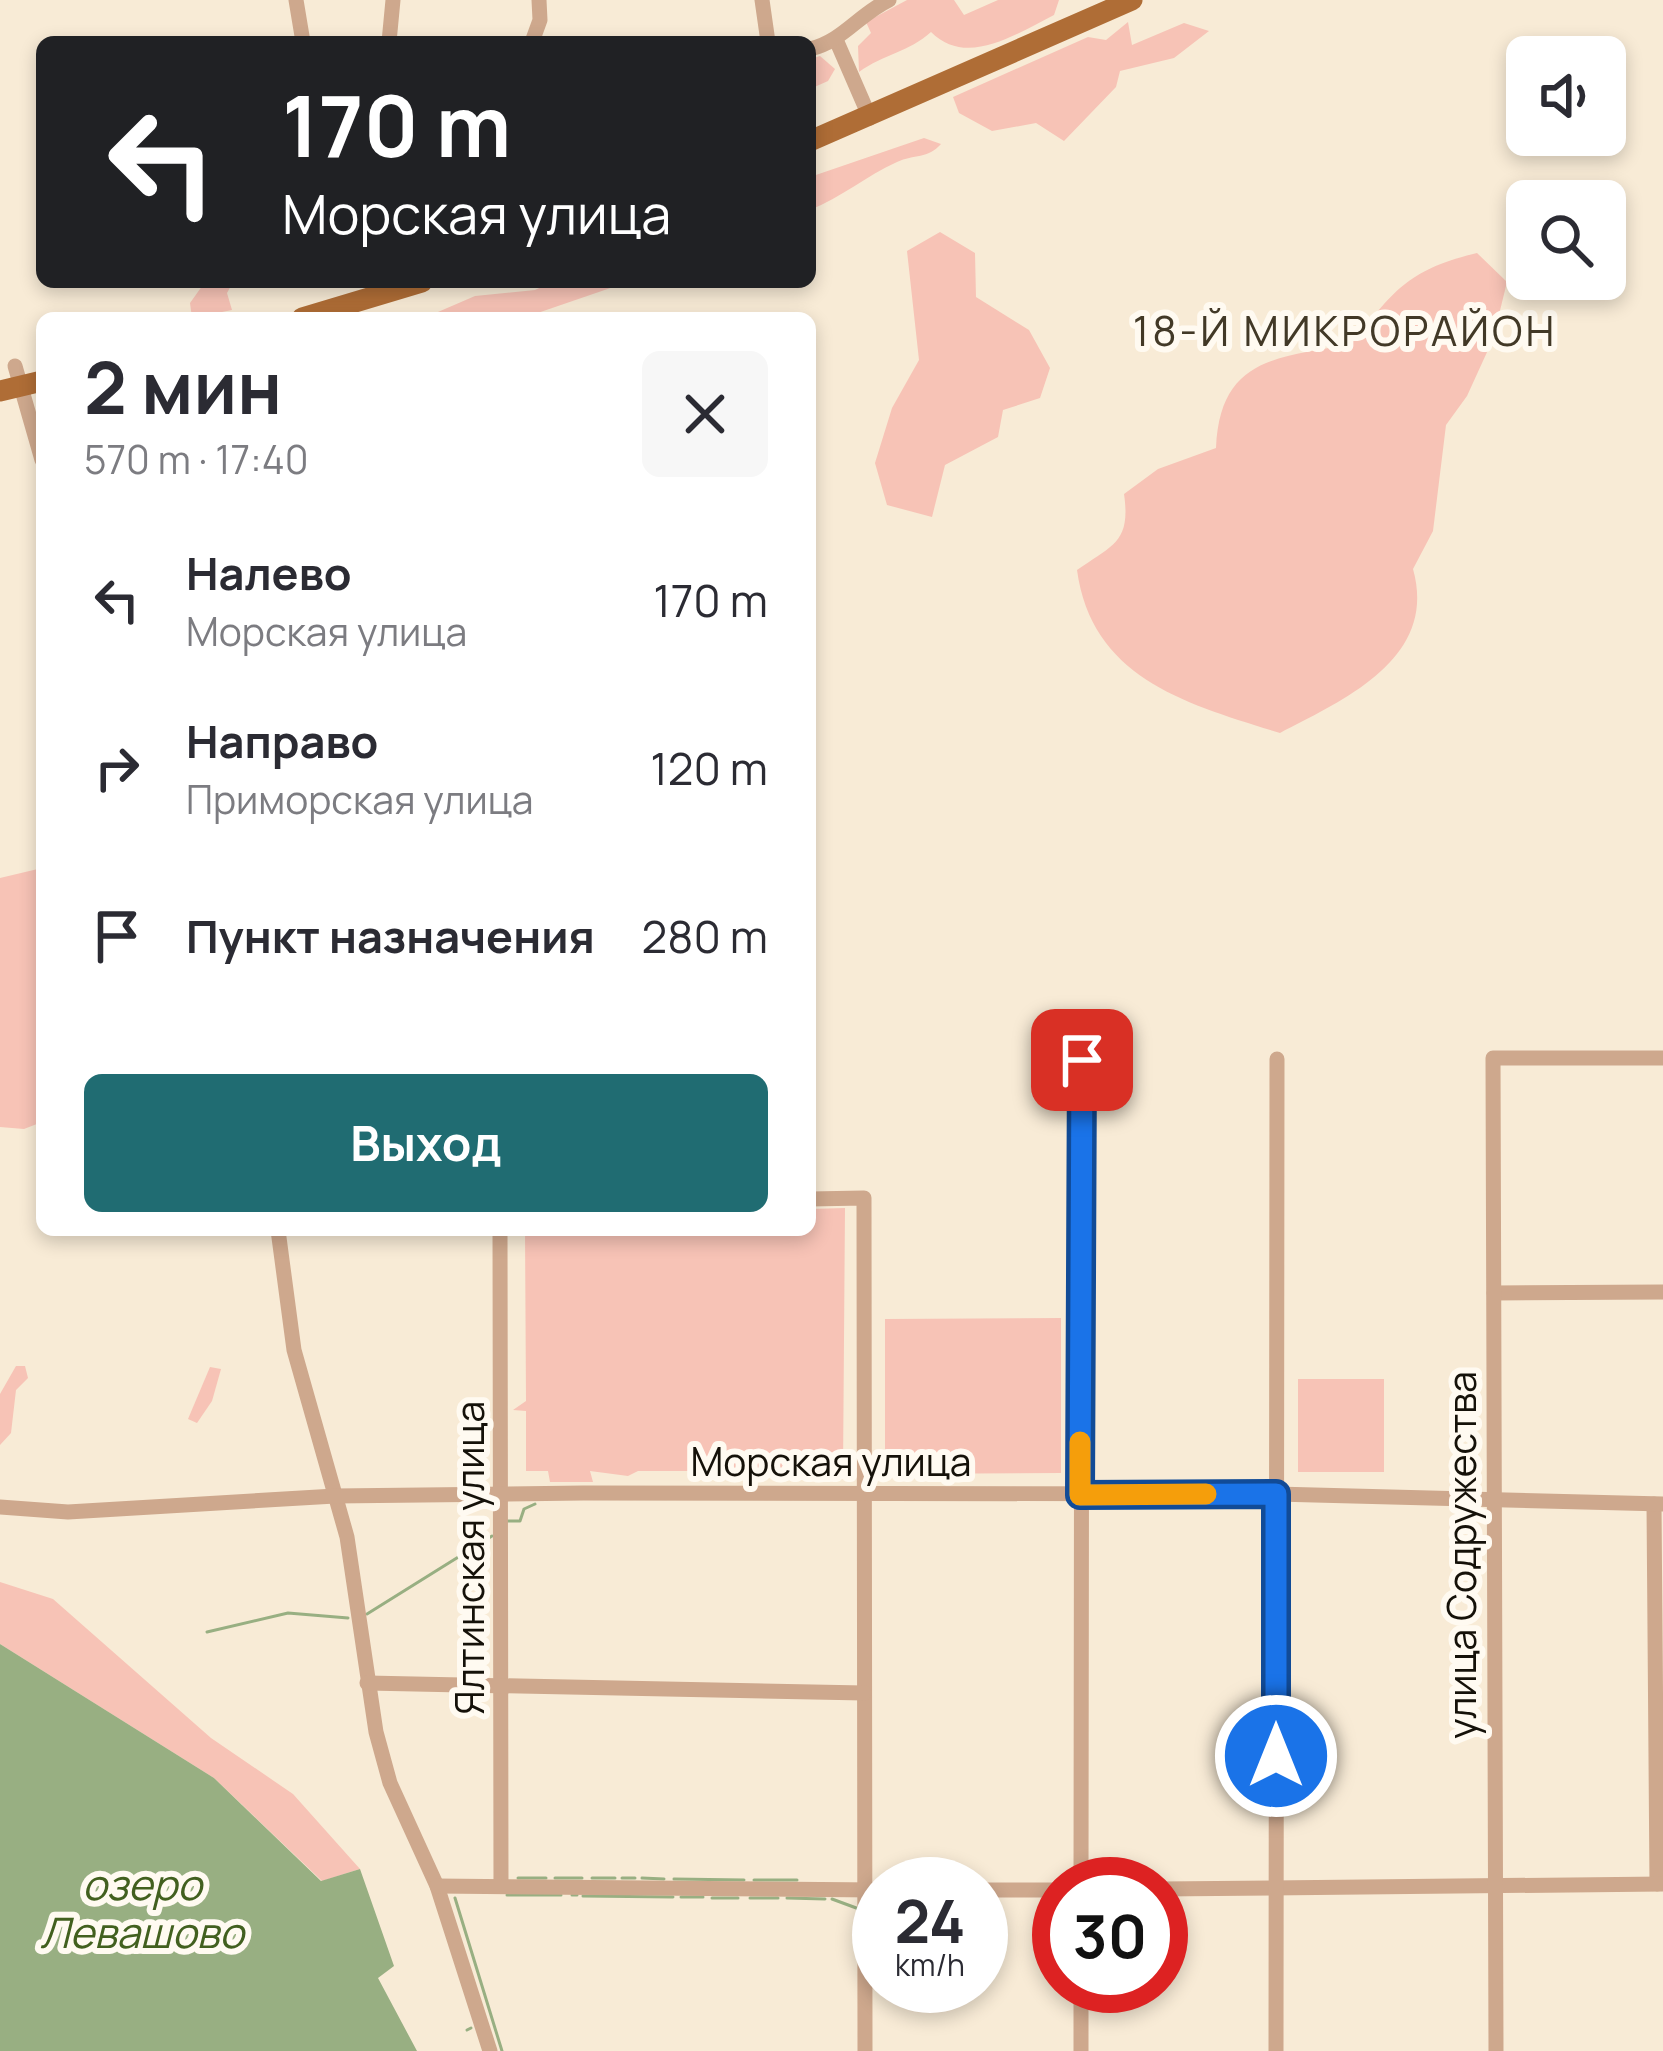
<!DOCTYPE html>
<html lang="ru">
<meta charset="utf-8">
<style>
:root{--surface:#fff;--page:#f7f7f7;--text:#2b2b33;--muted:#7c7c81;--accent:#206c72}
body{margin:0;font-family:Manrope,sans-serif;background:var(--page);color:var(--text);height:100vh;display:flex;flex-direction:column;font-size:45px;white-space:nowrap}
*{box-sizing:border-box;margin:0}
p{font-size:39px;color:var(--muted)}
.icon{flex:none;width:66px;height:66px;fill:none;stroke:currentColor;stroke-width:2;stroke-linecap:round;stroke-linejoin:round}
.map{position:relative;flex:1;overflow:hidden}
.side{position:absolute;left:36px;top:312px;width:780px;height:924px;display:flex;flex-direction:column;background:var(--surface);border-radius:18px;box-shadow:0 6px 18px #0003}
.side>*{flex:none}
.top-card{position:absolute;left:36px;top:36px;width:780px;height:252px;border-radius:18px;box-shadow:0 6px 18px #0003;background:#202124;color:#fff;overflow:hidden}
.fabs{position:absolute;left:1506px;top:36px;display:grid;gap:24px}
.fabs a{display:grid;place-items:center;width:120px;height:120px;border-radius:18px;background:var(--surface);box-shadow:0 6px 18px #0003;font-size:60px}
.speed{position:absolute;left:852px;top:1857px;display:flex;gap:24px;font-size:60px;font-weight:700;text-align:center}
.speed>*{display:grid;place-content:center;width:156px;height:156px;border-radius:50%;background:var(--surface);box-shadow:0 6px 18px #0003;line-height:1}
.speed small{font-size:30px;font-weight:400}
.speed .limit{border:18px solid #d22;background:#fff;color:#111}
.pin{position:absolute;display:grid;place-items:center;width:102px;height:102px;color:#fff;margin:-51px;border-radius:24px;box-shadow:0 6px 18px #0006}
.me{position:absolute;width:132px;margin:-66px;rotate:0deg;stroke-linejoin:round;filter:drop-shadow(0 0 9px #0008)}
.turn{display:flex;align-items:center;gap:42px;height:252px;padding:0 48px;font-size:54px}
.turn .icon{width:156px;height:156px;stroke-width:2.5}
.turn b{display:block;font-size:84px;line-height:102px}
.round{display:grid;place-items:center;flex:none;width:126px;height:126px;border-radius:18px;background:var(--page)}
.headline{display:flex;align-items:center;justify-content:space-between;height:204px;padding:0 48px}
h1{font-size:72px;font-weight:700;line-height:90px}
.primary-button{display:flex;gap:24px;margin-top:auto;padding:24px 48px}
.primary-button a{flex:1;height:138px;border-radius:18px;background:var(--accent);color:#fff;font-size:48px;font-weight:700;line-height:138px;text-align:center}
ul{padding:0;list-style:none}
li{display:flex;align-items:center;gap:36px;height:168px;padding:0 48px}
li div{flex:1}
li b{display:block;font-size:45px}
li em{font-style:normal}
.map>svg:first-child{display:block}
.green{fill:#f7c3b6}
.water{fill:#98af82}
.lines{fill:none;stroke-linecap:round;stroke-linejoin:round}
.stream{stroke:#98af82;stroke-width:3}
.minor{stroke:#cea88d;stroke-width:15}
.major{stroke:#af6d36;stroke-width:21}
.route-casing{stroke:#114b97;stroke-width:30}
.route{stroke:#1a73e8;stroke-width:21}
.slow{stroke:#f59e0b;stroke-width:21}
.labels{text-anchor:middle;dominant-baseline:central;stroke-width:12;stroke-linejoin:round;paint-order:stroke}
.street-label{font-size:39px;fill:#151109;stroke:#fffaf1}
.neighbourhood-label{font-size:42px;letter-spacing:3px;fill:#423927;stroke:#fffaf1}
.water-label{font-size:42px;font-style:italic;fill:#42601f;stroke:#fffaf1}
</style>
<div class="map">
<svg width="1663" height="2051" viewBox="0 0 1663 2051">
<rect width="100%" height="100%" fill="#f8ebd6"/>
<g class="green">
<path d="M907 0H954L964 15 998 0H1059L1054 15C1016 34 967 68 931 32 909 52 884 54 859 72L858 46 871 33 866 22Z"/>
<path d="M1128 22 1132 45 1184 23 1209 31 1174 58 1120 71 1116 87 1064 141 1036 123 992 131 959 113 953 97 1088 37 1106 40Z"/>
<path d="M820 56 835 69 828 81 810 89V59Z"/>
<path d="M924 138 941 144C928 159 914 154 897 162 866 176 842 197 810 210V177Z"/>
<path d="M940 232 975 253 976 297 1029 330 1050 368 1040 398 1003 410 998 437 945 465 932 517 887 505 875 463 892 408 919 360 907 251Z"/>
<path d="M1477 253 1507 282 1493 339 1467 396 1446 425 1433 531 1413 569C1438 658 1346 699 1280 733 1187 704 1092 679 1077 570 1113 545 1131 542 1124 494L1158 469 1216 448C1220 357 1278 358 1351 344 1395 290 1407 270 1477 253Z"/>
<path d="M205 282H233L227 293 232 310 192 318 190 303Z"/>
<path d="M552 282H628L523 318H424L475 296 535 290Z"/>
<path d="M42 868V1122L24 1129 0 1127V878Z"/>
<path d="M845 1208 843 1471H638L628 1476 590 1471 593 1482H550L548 1471H526V1411L513 1410 526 1401 525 1230H810V1209Z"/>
<path d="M1061 1318V1473L885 1474V1319Z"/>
<path d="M16 1366H25L28 1378 16 1390 11 1433 0 1445V1394Z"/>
<path d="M210 1367 221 1369 212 1401 197 1423 188 1419Z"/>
<rect x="1298" y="1379" width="86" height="93"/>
<path d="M0 1582 53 1599 211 1738 293 1794 360 1869 322 1881 214 1778 0 1644Z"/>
</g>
<path class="water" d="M0 1644 214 1778 321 1881 360 1869 394 1966 378 1978 417 2051H0Z"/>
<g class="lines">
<g class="stream">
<path d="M506 1521H520L524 1509 535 1504"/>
<path d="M367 1614 492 1536"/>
<path d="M207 1632 288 1613 348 1618"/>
<path d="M518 1878H546"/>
<path d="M555 1878H582"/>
<path d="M592 1878H615"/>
<path d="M622 1878H635"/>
<path d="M642 1878 664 1879"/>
<path d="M674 1879 744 1880"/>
<path d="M754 1880H797"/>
<path d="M507 1895H561"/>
<path d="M572 1895H577"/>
<path d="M583 1896 673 1897"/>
<path d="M681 1897H703"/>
<path d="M455 1898 502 2051"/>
<path d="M712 1898H738"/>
<path d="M750 1898H778"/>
<path d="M787 1898 825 1899"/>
<path d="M832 1899 859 1909"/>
<path d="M467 2030 471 2028"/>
</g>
<g class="minor">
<path d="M296 0 303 42"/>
<path d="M762 0 768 42"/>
<path d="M389 42 393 0"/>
<path d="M532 42 540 20 539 0"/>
<path d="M837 42 870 118"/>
<path d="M810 49C843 41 858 15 889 0"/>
<path d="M15 366 42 460"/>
<path d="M810 1199 864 1198 865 2051"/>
<path d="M278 1230 294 1350 347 1537 376 1732 390 1783 437 1886 490 2051"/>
<path d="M500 1230 501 1886"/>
<path d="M1494 1293 1663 1292"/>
<path d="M1654 1504 1657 1884"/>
<path d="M0 1507 68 1512 335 1496 583 1493 1276 1494 1663 1504"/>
<path d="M367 1683 864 1693"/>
<path d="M1081 1884 1082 1060"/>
<path d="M437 1886 879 1890"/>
<path d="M1161 1889 1663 1884"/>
<path d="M981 1890H1059"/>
<path d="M1081 1986V2051"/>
<path d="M1276 2051 1277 1059"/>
<path d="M1496 2051 1493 1058H1663"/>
</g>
<g class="major">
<path d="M810 141 1132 0"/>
<path d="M302 318 422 282"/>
<path d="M0 391 42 381"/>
</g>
</g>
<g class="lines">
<defs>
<path id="route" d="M1082 1060 1080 1495 1276 1494V1756"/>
</defs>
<use href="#route" class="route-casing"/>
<use href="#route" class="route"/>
<path class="slow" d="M1080 1442V1495L1206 1494"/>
</g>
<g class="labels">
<g class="street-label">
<text x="831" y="1461">Морская улица</text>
<text transform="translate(1461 1555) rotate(-90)">улица Содружества</text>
<text transform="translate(469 1558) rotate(-90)">Ялтинская улица</text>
</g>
<g class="neighbourhood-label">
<text x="1345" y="330">18-Й МИКРОРАЙОН</text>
</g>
<g class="water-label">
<text x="142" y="1884">озеро<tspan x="142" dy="48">Левашово</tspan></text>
</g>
</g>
</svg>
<div class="fabs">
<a><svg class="icon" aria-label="sound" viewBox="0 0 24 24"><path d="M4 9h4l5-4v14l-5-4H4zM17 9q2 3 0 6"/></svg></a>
<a><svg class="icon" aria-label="search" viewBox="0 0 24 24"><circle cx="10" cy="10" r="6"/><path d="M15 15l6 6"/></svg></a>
</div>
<div class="speed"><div>24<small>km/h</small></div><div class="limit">30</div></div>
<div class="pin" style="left:1082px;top:1060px;background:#d93025"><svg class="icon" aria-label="arrive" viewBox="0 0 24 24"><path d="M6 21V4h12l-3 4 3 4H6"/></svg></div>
<svg class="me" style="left:1276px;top:1756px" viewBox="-20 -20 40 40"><circle r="17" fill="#1a73e8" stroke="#fff" stroke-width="3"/><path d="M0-11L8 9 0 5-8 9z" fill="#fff"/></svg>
<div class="top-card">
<div class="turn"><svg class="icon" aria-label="left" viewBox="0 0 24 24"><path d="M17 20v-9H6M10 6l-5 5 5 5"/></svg><div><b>170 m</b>Морская улица</div></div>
</div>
<section class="side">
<div class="headline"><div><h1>2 мин</h1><p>570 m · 17:40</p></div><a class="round"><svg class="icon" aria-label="close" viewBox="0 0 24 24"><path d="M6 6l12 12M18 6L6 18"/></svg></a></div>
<ul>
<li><svg class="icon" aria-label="left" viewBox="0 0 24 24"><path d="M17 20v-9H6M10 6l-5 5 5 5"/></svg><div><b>Налево</b><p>Морская улица</p></div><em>170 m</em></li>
<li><svg class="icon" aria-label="right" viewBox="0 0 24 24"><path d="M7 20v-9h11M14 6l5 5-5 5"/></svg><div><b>Направо</b><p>Приморская улица</p></div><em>120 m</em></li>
<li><svg class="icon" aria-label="arrive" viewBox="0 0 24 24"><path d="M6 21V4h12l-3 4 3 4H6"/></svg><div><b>Пункт назначения</b></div><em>280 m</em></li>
</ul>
<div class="primary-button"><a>Выход</a></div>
</section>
</div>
